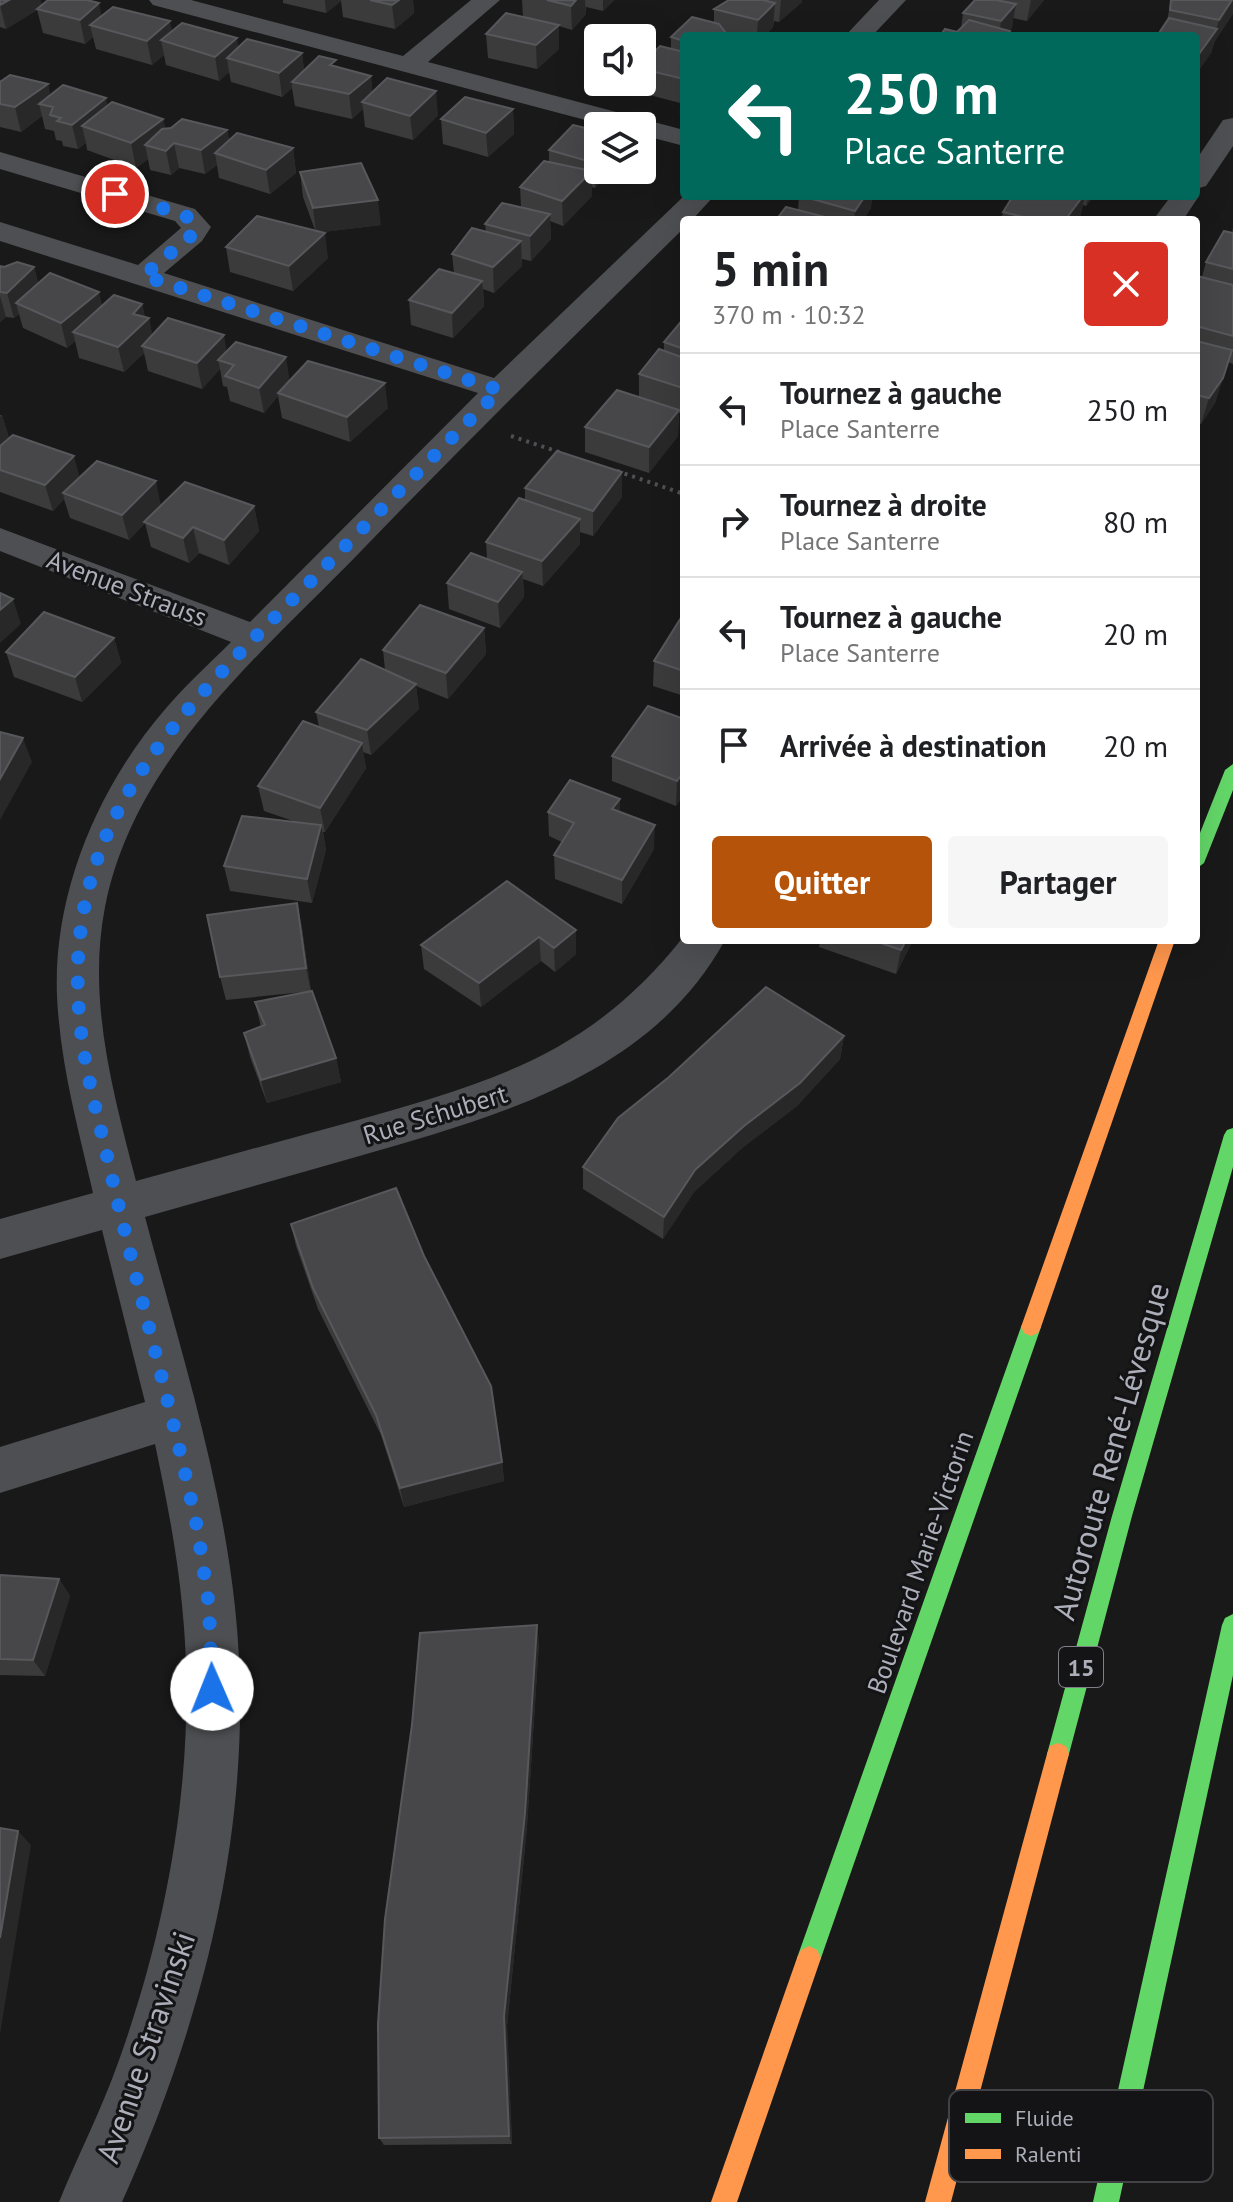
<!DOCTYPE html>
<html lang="fr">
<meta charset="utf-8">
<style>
:root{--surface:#fff;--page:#f6f6f6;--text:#202124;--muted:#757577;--line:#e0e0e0;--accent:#b45309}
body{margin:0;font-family:"PT Sans",sans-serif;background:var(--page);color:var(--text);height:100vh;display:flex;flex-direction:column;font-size:30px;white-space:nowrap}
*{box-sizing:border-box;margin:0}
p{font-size:26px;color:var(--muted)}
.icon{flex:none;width:44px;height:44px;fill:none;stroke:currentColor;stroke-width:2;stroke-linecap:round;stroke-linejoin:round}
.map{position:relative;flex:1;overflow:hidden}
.panel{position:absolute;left:680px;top:216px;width:520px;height:728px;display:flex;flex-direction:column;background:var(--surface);border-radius:8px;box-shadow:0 8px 32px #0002}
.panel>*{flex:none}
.hud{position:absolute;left:680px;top:32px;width:520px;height:168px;border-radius:8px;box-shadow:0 8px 32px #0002;background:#00695c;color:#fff;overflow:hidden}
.tools{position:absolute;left:584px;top:24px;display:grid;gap:16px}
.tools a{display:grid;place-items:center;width:72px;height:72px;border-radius:8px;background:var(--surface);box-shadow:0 8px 32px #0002;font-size:40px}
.pin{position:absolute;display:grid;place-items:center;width:68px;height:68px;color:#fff;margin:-34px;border:4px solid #fff;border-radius:50%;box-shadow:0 2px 8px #0007}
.me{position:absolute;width:88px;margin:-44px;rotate:359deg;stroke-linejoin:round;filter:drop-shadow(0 0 6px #0008)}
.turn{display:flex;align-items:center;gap:28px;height:168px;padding:0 32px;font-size:36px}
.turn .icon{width:104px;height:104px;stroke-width:2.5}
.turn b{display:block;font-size:56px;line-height:68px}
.round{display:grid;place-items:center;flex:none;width:84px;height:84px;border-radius:8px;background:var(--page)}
.headline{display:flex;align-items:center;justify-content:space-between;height:136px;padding:0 32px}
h1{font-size:48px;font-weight:800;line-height:60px}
.primary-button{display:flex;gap:16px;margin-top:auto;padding:16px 32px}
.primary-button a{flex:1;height:92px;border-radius:8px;background:var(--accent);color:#fff;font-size:32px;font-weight:800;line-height:92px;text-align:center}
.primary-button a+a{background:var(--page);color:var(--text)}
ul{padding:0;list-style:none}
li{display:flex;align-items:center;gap:24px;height:112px;padding:0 32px;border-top:2px solid var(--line)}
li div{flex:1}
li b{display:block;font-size:30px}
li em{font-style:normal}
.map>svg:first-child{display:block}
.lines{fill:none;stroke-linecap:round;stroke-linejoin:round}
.path{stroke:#4f5053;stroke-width:4;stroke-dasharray:3 5;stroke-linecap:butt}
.street{fill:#4e4f52;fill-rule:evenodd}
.fast{fill:#63d668;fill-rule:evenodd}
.slow{fill:#ff974d;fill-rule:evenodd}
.wall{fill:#3b3b3c}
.shaded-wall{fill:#282829}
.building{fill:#47474a;stroke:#57585b;stroke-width:2}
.route{stroke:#1a73e8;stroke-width:14;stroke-dasharray:0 25.2}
.labels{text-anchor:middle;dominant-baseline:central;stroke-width:6;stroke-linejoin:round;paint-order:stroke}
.shield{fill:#141315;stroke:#7e8088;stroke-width:2}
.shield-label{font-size:24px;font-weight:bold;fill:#acafb9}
.street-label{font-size:26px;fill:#acafb9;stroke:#141315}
.near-street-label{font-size:32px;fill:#acafb9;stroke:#141315}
.key{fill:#141315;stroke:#424246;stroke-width:2}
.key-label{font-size:22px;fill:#acafb9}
</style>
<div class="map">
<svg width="1233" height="2202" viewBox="0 0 1233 2202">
<rect width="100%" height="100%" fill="#191919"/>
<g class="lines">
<g class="path">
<path d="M511 436 562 453"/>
<path d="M617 471 684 494"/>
</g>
<g class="street">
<path d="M149 0H191L403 56 471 0H500L428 62 684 130V146L642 135V126H608L153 5Z"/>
<path d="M879 0H906L872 36H845Z"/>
<path d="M1233 118V146L1206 186 1196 189V160L1223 120Z"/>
<path d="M0 152 195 209 211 227 202 241 164 273 494 378 684 196H714L692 220H684V228C576 334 468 440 363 549 261 655 135 756 105 907 87 1000 113 1092 136 1181 206 1162 276 1142 347 1123 488 1083 589 1057 684 936V940H725C650 1077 494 1117 356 1157 286 1177 215 1197 145 1217 179 1345 221 1475 235 1607 257 1813 206 2015 122 2202H59C78 2155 101 2111 118 2063 170 1919 198 1758 182 1605 177 1551 166 1497 155 1444L0 1493V1447L145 1402 102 1230 0 1259V1219L93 1193C78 1128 60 1063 57 996 53 891 99 785 167 707 187 684 210 663 231 642L0 551V528L250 622 478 393 0 241V222L138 265 181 228 175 221 0 169Z"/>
<path d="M1196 191 1199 196 1183 220H1153L1171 196H1196Z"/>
</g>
<g class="fast">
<path d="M1233 764V790L1204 863 1196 869V843L1225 770Z"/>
<path d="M1233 1128V1167L1132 1516 1069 1754 1066 1762 1058 1765 1050 1762 1047 1754 1112 1516 1224 1135 1227 1130Z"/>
<path d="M1031 1318 1038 1321 1041 1327 821 1958 817 1966 809 1970 801 1966 797 1958 1021 1327 1024 1321Z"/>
<path d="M1233 1614V1675L1119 2202H1093L1222 1625 1225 1618Z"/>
</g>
<g class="slow">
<path d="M1159 940H1175L1041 1327 1038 1333 1031 1336 1024 1333 1021 1327Z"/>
<path d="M1058 1743 1066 1746 1069 1754 951 2202H925L1047 1754 1050 1746Z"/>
<path d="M809 1946 817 1950 821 1958 737 2202H711L797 1958 801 1950Z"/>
</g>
</g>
<g class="wall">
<path d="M0 0 42 5 102 15 238 47 302 53 304 70 336 67 371 76 372 92 438 115 413 140 365 127 363 109 352 119 295 106 292 88 282 97 231 82 229 72 219 81 166 65 164 55 152 65 96 49 93 37 85 44 43 33 37 10 6 29 0 27Z"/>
<path d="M283 0H413L414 13 395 29 343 17 341 1 326 13 283 3Z"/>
<path d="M522 0H614L603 11 586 7V14L572 30 559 26V49L537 69 488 58 486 34 523 17Z"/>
<path d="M729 0H802V2L779 22 774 21 773 27 764 36H684V104L638 92V82H642V64L671 49V37L714 23V9Z"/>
<path d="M975 0H1044L1027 21 1013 18 1012 28 1010 30 957 32 961 28 963 13Z"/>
<path d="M1171 0H1233L1214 43 1211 53 1196 74V36L1167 21Z"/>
<path d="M0 79 1 82 48 84 50 95 108 105 163 119 165 128 227 130 229 140 293 148 296 173 270 194 219 178 217 165 205 174 179 168 171 175 150 170 148 159 136 168 87 150 86 143 78 149 63 146 62 141 56 140 54 131 45 129 42 116 21 132 0 127Z"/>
<path d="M513 109 514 134 488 157 443 144 441 119Z"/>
<path d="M598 131V170H625L613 181 603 178 595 188 592 187V196L563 226 550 221 551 239 531 261 522 259V266L494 293 483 289 484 306 453 338 411 325 409 300 454 273 452 254 486 232 485 224 521 207 520 187 549 162V150Z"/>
<path d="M300 172 381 225 322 232 328 258 293 291 230 272 226 247 315 230 303 197Z"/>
<path d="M799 196H872L871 208 863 220H776L798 210Z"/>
<path d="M1013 196H1094L1086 206 1083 205 1079 220H1001L1003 212Z"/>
<path d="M1233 227V364L1228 362 1215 403 1201 424 1196 422V277H1202L1206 262 1232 233Z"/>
<path d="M0 266 4 267H34L38 283 102 306 142 304 145 317 149 318 152 335 227 351 290 380 388 408 350 442 282 418 278 396 264 413 230 401 227 387 223 386 220 369 202 389 148 371 144 353 124 372 79 358 75 341 67 348 23 328 19 314 14 318 6 317 0 322Z"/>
<path d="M684 318V411L682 414 679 413 678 436 649 473 585 452V427L639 397V374L664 351V342Z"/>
<path d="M0 415H2L9 438 80 477 161 505 254 506 259 531 229 565 199 553 189 563 151 547 145 523 129 540 70 518 64 499 53 511 0 492Z"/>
<path d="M525 488 622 497 593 536 580 532V544L543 586 523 579 524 597 500 628 449 609 447 583 487 559 486 542 525 500Z"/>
<path d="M684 613V696L653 686 654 661Z"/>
<path d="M484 628 486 654 448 699 416 686 419 709 371 755 363 752 366 768 325 832H323L326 850 312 903 230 891 224 866 296 822 264 811 258 786 319 727 316 712 385 670 383 650Z"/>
<path d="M114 638 121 663 82 702 14 677 6 652Z"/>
<path d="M684 719V794L676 806 612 781V756Z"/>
<path d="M548 812H620L654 849 622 904 555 879 554 855 562 842 549 836Z"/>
<path d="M507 881 576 954 555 972 541 961 481 1007 424 969 421 945Z"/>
<path d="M297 903 302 928 311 991 336 1058 341 1082 267 1103 250 1057 244 1033 261 1027 255 1002 303 992 226 1000 220 977Z"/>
<path d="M820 940H913L896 974 819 947Z"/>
<path d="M844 1036 840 1059 797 1106 742 1148 694 1192 663 1239 583 1189V1167Z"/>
<path d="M291 1224 502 1462 504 1481 404 1507 381 1435 318 1309 296 1246Z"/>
<path d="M0 1575 59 1579 70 1596 45 1676 0 1675Z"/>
<path d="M539 1642 527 1827 507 2026 512 2144 384 2145 379 2138Z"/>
</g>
<g class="shaded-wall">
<path d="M9 0H41L42 7 6 29 0 5Z"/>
<path d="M325 0H341V1L326 13Z"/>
<path d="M399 0H413L414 13 395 29 392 5Z"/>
<path d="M576 0H585L586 14 572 30 571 6Z"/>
<path d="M603 0H614L603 11Z"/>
<path d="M781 0H802V2L779 22Z"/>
<path d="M1031 0H1044L1027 21Z"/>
<path d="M1233 0V14L1214 43 1211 53 1196 74V65L1199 54 1216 30 1219 20Z"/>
<path d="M99 3 104 27 90 25 93 37 85 44 80 20Z"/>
<path d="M775 3 773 27 764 36H757L758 20Z"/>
<path d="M1016 4 1012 28 1005 36H999L1001 21Z"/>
<path d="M170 21 175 45 161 40 164 55 152 65 147 41Z"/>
<path d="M559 25V49L537 69 536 45Z"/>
<path d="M237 38 241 62 227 58 229 72 219 81 215 57Z"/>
<path d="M302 53 305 77 292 82V88L282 97 279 73Z"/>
<path d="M371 76 373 100 362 102 363 109 352 119 349 94Z"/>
<path d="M48 84 53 109V107L39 104 42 116 21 132 15 107Z"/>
<path d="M436 91 438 115 413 140 410 116Z"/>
<path d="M106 98 111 122 82 126 86 143 78 149 72 125Z"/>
<path d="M513 109 514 134 488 157 486 133Z"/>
<path d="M163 119 168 143 145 145 148 159 136 168 131 143Z"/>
<path d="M227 130 231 154 215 153 217 165 205 174 201 150Z"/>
<path d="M174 143 179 168 171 175 166 151Z"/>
<path d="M293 148 296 173 270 194 266 170Z"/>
<path d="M598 159V170H603V178L595 188V163Z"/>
<path d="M613 170H625L613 181Z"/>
<path d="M592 171V196L563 226 562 201Z"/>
<path d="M865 196H872L871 208 863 220H854L855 211Z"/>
<path d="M1083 196H1085L1079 220H1065Z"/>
<path d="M1089 196H1094L1086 206Z"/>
<path d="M378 200 381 225 316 233 313 208Z"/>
<path d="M550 214 551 239 531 261 530 236Z"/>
<path d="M325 233 328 258 293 291 289 266Z"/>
<path d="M521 241 522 266 494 293 493 267Z"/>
<path d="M34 267 40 292 16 303 19 314 14 318 7 293Z"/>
<path d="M482 281 484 306 453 338 452 313Z"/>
<path d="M99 292 105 317 73 332 75 341 67 348 61 323Z"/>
<path d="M0 296 6 317 0 322Z"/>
<path d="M142 304 146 321 149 318 154 344 142 346 144 353 124 372 118 347 133 314Z"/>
<path d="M224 335 228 360H218L220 369 202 389 197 363Z"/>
<path d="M1232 350 1215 403 1201 424 1209 398Z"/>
<path d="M286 357 290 382 278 393V396L264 413 259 388Z"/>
<path d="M385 383 388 408 350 442 347 417Z"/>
<path d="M684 387V411L682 414 683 388Z"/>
<path d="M679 410 678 436 649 473V447Z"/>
<path d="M2 415 10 441 0 450V417Z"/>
<path d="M74 456 81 482 63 493 64 499 53 511 45 485Z"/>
<path d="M622 472V497L593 536V511Z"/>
<path d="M156 481 161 506 144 522 145 523 129 540 122 515Z"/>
<path d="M254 506 259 531 229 565 224 540Z"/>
<path d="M580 519V544L543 586 542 561Z"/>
<path d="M193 527 199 553 189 563 183 538Z"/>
<path d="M522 572 524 597 500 628 498 602Z"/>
<path d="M13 599 21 624 0 643V610Z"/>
<path d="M484 628 486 654 448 699 446 673Z"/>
<path d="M114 638 121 663 82 702 75 677Z"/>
<path d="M416 684 419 709 371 755 367 730Z"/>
<path d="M23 738 32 762 0 820V779Z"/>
<path d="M362 743 366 768 325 832 320 808Z"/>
<path d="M684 771V794L676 806 677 781Z"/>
<path d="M620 799V824L612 809Z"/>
<path d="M321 825 326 850 312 903 307 879Z"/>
<path d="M655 825 654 849 622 904V880Z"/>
<path d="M297 903 302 928 311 992 306 968Z"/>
<path d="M576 930V954L555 972 554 948Z"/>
<path d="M539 937 541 961 481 1007 479 983Z"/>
<path d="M906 940H913L896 974 901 950Z"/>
<path d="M844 1036 840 1059 797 1106 742 1148 694 1192 663 1239 664 1217 695 1170Z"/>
<path d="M336 1058 341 1082 267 1103 261 1080Z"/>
<path d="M502 1462 504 1481 404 1507 400 1488Z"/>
<path d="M59 1579 70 1596 45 1676 33 1660Z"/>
<path d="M537 1625 539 1642 527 1827 507 2026 512 2144 509 2136 504 2016Z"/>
<path d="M18 1831 31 1845 0 2034V1938Z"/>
</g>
<g class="building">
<path d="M0 0H9L0 5Z"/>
<path d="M48 0H87L99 3 80 20 37 9Z"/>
<path d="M370 0H399L392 5Z"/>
<path d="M547 0H576L571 6Z"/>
<path d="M729 0H763L775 3 758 20 714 9Z"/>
<path d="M975 0H996L1016 4 1001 21 963 13Z"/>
<path d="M1171 0H1232L1219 20 1170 10Z"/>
<path d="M113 7 170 21 147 41 90 25Z"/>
<path d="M506 13 559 25 536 45 486 34Z"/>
<path d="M692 17 719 24 728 36H684V41L671 37Z"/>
<path d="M1169 18 1217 29 1199 54H1196V36H1157Z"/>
<path d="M969 20 1010 31 1007 36H940L945 29 957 32Z"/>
<path d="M182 23 237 38 215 57 161 40Z"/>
<path d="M247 39 302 53 279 73 227 58Z"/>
<path d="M660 46 684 52V79L642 69V64Z"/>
<path d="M319 56 336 60 330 65 371 76 349 94 292 82Z"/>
<path d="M10 75 48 84 15 107 0 104V82Z"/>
<path d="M387 78 436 91 410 116 362 102Z"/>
<path d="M63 85 106 98 72 125 57 121 61 118 50 115 53 107 39 104Z"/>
<path d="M465 97 513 109 486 133 441 119Z"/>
<path d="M112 102 163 119 131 143 82 126Z"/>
<path d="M182 119 227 130 201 150 174 143 166 151 145 145 162 129 171 128Z"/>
<path d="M573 125 598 131V159L595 163 549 150Z"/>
<path d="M237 133 293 148 266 170 215 153Z"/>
<path d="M544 161 592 171 562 201 520 187Z"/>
<path d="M361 163 378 200 313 208 300 172Z"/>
<path d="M802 196H865L855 211Z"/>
<path d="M1013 196H1083L1065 220H1036L1003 212Z"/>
<path d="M502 203 550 214 530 236 485 224Z"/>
<path d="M786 207 837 220H776Z"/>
<path d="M257 216 325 233 289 266 226 247Z"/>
<path d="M472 228 521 241 493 267 452 254Z"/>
<path d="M1224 231 1233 233V269L1206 262Z"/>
<path d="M17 262 34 267 7 293 0 292V266L4 267Z"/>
<path d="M439 269 482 281 452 313 409 300Z"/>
<path d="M50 273 99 292 61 323 16 303Z"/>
<path d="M1197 276 1233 285V336L1196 326Z"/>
<path d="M114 295 142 304 133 314 149 318 118 347 73 332Z"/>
<path d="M168 318 224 335 197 363 142 346Z"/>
<path d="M684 318V349L664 342Z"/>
<path d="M1196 341 1232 350 1223 378 1209 398 1196 395Z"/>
<path d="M236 342 286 357 259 388 225 376 234 365 218 360Z"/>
<path d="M659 349 684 358V387L683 388 639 374Z"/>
<path d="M308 361 385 383 347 417 278 393Z"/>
<path d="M617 390 679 410 649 447 585 427Z"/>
<path d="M13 435 74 456 45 485 0 470V446Z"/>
<path d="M557 451 622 472 593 511 525 488Z"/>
<path d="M97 461 156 481 122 515 63 493Z"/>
<path d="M185 482 254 506 224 540 193 527 183 538 144 522Z"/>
<path d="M519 498 580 519 542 561 486 542Z"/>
<path d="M471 553 522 572 498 602 447 583Z"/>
<path d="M0 593 13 599 0 610Z"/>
<path d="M420 605 484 628 446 673 383 650Z"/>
<path d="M44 612 114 638 75 677 6 652Z"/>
<path d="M684 613V671L654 661Z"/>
<path d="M361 659 416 684 367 730 316 712Z"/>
<path d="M648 706 684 719V771L677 781 612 756Z"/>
<path d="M303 721 362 743 320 808 258 786Z"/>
<path d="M0 732 23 738 0 779Z"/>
<path d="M570 780 620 799 612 809 655 825 622 880 554 855 574 823 548 812Z"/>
<path d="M242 816 321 825 307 879 224 866Z"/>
<path d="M507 881 576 930 554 948 539 937 479 983 421 945Z"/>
<path d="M297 903 306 968 220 977 207 915Z"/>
<path d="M872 940H906L901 950Z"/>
<path d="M766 987 844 1036 800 1083 744 1126 695 1170 664 1217 583 1167 618 1118 669 1077Z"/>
<path d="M312 991 336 1058 261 1080 244 1033 265 1025 255 1002Z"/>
<path d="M396 1188 424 1256 491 1386 502 1462 400 1488 376 1415 313 1288 291 1224Z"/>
<path d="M0 1575 59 1579 33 1660 0 1659Z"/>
<path d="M537 1625 525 1813 504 2016 509 2136 379 2138 378 2024 385 1919 412 1725 420 1633Z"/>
<path d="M0 1828 18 1831 0 1938Z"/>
</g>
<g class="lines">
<path class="route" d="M115 194 185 215 196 227 192 235 143 276 500 390C436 453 373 518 310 582 177 716 56 824 81 1031 86 1075 98 1117 108 1160 136 1285 172 1407 198 1532L209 1606 212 1689"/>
</g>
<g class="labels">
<rect class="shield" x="1059" y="1647" width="44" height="40" rx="6"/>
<g class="shield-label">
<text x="1081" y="1667">15</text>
</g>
<g class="street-label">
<text transform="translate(127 588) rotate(21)">Avenue Strauss</text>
<text transform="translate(435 1114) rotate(-17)">Rue Schubert</text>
<text transform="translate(920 1562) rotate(-71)">Boulevard Marie-Victorin</text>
</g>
<g class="near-street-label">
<text transform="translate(1110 1451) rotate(-74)">Autoroute René-Lévesque</text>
<text transform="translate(145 2047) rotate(-71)">Avenue Stravinski</text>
</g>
</g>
<rect x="949" y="2090" width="264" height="92" rx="12" class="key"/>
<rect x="965" y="2113" width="36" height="10" fill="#63d668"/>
<rect x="965" y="2149" width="36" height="10" fill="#ff974d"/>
<g class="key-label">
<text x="1015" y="2126">Fluide</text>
<text x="1015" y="2162">Ralenti</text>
</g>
</svg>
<div class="tools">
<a><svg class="icon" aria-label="sound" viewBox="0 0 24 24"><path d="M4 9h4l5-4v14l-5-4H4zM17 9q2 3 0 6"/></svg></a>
<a><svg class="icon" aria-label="layers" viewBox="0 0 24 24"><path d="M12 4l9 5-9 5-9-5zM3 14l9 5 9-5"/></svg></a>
</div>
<div class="pin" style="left:115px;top:194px;background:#d93025"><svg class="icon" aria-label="arrive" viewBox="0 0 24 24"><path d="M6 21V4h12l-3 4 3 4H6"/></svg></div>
<svg class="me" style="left:212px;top:1689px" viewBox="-20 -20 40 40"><circle r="19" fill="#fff"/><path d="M0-13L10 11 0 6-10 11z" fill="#1a73e8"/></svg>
<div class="hud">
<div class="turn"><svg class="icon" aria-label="left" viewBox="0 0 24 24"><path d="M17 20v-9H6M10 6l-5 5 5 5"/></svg><div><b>250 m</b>Place Santerre</div></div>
</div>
<section class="panel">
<div class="headline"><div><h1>5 min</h1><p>370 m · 10:32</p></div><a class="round" style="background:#d93025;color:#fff"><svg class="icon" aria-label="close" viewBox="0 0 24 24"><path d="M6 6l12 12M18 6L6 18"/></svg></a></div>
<ul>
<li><svg class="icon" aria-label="left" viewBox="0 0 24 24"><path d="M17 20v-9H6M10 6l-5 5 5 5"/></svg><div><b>Tournez à gauche</b><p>Place Santerre</p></div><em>250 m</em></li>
<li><svg class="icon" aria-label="right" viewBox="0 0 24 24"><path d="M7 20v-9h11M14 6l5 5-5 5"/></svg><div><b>Tournez à droite</b><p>Place Santerre</p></div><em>80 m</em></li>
<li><svg class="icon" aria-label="left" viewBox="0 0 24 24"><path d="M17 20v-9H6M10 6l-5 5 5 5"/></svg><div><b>Tournez à gauche</b><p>Place Santerre</p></div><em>20 m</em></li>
<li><svg class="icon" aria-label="arrive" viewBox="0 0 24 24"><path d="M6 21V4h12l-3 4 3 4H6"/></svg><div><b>Arrivée à destination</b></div><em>20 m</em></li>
</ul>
<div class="primary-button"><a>Quitter</a><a>Partager</a></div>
</section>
</div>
